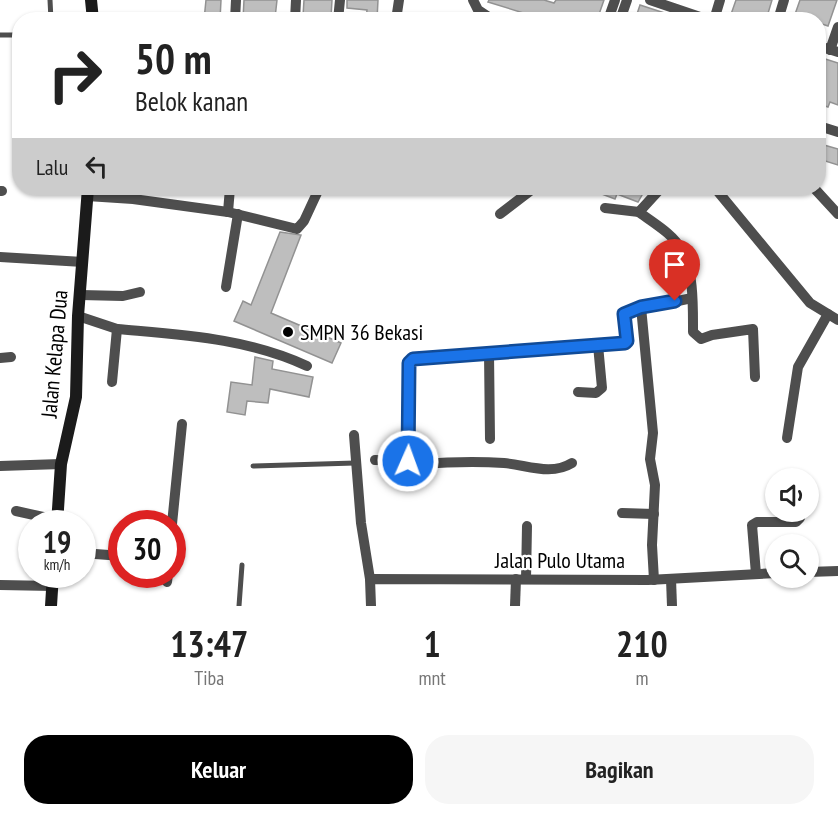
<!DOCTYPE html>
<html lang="id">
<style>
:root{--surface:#fff;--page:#f6f6f6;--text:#222;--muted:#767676;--accent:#000}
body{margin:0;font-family:"PT Sans Narrow",sans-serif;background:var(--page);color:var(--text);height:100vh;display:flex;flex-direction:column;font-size:22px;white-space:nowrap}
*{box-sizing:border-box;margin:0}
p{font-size:20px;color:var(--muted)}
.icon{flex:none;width:33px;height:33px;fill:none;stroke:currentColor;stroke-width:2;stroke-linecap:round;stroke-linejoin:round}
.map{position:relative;height:606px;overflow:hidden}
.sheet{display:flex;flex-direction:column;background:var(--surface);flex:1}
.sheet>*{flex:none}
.top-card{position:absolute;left:12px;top:12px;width:814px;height:183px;border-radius:24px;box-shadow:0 2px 4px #0004;background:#fff;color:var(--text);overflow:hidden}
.fabs{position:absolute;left:765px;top:468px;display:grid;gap:12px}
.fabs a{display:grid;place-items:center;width:54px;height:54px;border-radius:50%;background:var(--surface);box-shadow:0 2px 4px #0004;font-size:30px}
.speed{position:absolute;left:18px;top:510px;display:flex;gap:12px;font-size:30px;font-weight:700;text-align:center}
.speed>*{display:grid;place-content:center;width:78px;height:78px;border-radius:50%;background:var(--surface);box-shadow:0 2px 4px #0004;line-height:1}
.speed small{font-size:15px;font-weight:400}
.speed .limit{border:9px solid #d22;background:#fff;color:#111}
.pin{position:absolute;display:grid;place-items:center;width:51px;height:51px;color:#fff;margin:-62px -26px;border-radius:50% 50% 50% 0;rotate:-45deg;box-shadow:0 0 6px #0007}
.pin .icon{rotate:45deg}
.me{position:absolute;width:66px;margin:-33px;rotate:2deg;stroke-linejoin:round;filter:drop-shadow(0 0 4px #0008)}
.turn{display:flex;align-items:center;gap:21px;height:126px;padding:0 24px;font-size:27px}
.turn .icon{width:78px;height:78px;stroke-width:2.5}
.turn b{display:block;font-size:42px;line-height:51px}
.then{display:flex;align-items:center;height:57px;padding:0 24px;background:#0003;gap:12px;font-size:22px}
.eta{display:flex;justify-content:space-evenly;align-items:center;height:102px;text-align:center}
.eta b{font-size:36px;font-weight:700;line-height:42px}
.button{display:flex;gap:12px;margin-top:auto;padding:12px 24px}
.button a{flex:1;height:69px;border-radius:24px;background:var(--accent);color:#fff;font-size:24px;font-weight:700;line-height:69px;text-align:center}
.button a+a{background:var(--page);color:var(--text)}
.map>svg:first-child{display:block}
.building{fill:#bebebe;stroke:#929292;stroke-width:1.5}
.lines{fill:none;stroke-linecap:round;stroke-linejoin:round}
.lane{stroke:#4e4e4e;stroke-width:5}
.street{stroke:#4e4e4e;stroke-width:10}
.secondary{stroke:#1b1b1b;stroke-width:12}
.route-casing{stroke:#114b97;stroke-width:15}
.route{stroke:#1a73e8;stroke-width:10}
.poi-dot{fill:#000;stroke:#fff;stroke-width:2}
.labels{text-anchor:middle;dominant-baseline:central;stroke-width:4.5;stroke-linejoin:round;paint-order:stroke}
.poi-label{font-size:22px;fill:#000;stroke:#fff;text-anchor:start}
.street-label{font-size:22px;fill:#000;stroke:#fff}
</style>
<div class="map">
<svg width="838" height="606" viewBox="0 0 838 606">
<rect width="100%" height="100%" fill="#fff"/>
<g class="building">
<path d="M206 0H221L220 20H204Z"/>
<path d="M244 0H277L275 18 243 19Z"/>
<path d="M304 0H332L331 18 303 16Z"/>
<path d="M347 0H378L377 20H366L367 10 347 8Z"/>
<path d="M489 0H544L554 3 556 0H604L597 20H546L488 2Z"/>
<path d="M736 0H772L766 20H729Z"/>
<path d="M800 0H837L828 26 819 23V20H793Z"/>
<path d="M640 5 680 18 679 20H635Z"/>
<path d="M819 57 838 63V105L830 102 828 107 819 104Z"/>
<path d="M824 145 838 149V165L819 159Z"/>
<path d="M586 188H646L638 202 617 194 615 199Z"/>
<path d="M280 232 301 235 271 313 341 343 332 363 234 321 243 301 251 305Z"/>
<path d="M255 357 273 361 272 369 313 377 309 397 270 389 268 403 247 401 245 415 227 412 231 382 252 385Z"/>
</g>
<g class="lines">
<g class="lane">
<path d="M50 0 51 20"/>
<path d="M52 20 92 15"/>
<path d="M0 35H20"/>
<path d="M253 466 355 463"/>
<path d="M239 606 242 565"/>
</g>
<g class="street">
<path d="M473 0 478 10 493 20"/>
<path d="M650 0 709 20"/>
<path d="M235 20 236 0"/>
<path d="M295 20 296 0"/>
<path d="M338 20 340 0"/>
<path d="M396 20 399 0"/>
<path d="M608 20 615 0"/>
<path d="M620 20 627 0"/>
<path d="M714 20 720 0"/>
<path d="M778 20 784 0"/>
<path d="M819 46 838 52"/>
<path d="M830 50 838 27"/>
<path d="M819 126 838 132"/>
<path d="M661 188 639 212C653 223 672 233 681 249 694 268 693 309 693 332L701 339 712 335 753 329 755 377"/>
<path d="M715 188 810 303 838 320"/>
<path d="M814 188 838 214"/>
<path d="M0 191H2"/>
<path d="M87 196 133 199 228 212 297 229 304 221 317 193"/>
<path d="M605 208 639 212"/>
<path d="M228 212 230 188"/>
<path d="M500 214 534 188"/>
<path d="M0 257 83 262"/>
<path d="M226 287 238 214"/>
<path d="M81 295 123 296 140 292"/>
<path d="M641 307 653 433 650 459 655 485 652 545 654 580"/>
<path d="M78 316 117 329 112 382"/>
<path d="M117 329C182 335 247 338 307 366"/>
<path d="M489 353 490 439"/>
<path d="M0 358 11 357"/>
<path d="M578 392 596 393 602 388 598 345"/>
<path d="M354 435 361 523 370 579"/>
<path d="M787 438 798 367 828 314"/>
<path d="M375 460 408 461 409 363 413 359 625 343 627 341 623 316 626 312 692 298"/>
<path d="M408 461 420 464C447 462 477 461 504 463 527 465 551 476 572 463"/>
<path d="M0 466 61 464"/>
<path d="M808 495H813"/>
<path d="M16 511 57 520"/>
<path d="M622 513 654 514"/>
<path d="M172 524 182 424"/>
<path d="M82 553 122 556"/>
<path d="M808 572 838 571"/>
<path d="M756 574 752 525 757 522H796L800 518 799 512"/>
<path d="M526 579 527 526"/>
<path d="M671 579 672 606"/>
<path d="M167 582 168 574"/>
<path d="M0 585 53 586"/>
<path d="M371 606 370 579 648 580 776 573"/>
<path d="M515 606 516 579"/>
</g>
<g class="secondary">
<path d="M91 0 93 20"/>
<path d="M57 524 61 464 76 397 78 316 88 188"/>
<path d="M51 606 53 574"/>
</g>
</g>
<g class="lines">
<defs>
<path id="route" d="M408 461 409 363 413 359 625 343 627 341 624 314 641 307 675 301"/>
</defs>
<use href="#route" class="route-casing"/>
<use href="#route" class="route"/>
</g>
<circle class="poi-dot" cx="288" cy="332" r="6"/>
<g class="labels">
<g class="poi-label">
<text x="300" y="332">SMPN 36 Bekasi</text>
</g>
<g class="street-label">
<text transform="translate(54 354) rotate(-85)">Jalan Kelapa Dua</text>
<text x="560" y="560">Jalan Pulo Utama</text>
</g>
</g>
</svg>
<div class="fabs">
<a><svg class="icon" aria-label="sound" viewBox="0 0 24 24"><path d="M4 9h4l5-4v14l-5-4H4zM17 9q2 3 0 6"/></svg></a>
<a><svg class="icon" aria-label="search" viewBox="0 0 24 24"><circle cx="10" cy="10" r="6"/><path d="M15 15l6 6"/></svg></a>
</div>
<div class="speed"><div>19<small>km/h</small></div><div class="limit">30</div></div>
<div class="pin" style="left:675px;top:301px;background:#d93025"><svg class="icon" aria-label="arrive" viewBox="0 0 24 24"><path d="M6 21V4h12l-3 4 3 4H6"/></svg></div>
<svg class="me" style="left:408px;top:461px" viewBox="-20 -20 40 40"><circle r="17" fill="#1a73e8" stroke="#fff" stroke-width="3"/><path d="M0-11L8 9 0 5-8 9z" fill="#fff"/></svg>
<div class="top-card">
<div class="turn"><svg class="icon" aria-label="right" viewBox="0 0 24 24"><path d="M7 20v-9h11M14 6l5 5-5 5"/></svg><div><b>50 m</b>Belok kanan</div></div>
<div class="then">Lalu<svg class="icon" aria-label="left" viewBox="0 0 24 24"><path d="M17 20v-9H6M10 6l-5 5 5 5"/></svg></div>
</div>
</div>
<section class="sheet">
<div class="eta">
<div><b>13:47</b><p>Tiba</p></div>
<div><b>1</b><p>mnt</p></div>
<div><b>210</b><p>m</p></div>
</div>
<div class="button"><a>Keluar</a><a>Bagikan</a></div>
</section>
